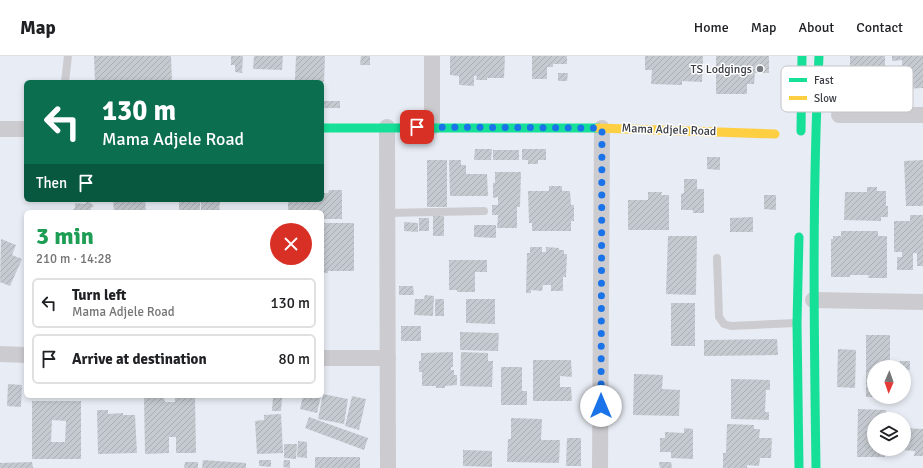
<!DOCTYPE html>
<meta charset="utf-8">
<style>
:root{--surface:#fff;--page:#f2f2f2;--text:#202124;--muted:#757577;--line:#e0e0e0}
body{margin:0;font-family:Signika,sans-serif;background:var(--page);color:var(--text);height:100vh;display:flex;flex-direction:column;font-size:15px;white-space:nowrap}
*{box-sizing:border-box;margin:0}
p{font-size:13px;color:var(--muted)}
.icon{flex:none;width:22px;height:22px;fill:none;stroke:currentColor;stroke-width:2;stroke-linecap:round;stroke-linejoin:round}
.map{position:relative;flex:1;overflow:hidden}
.drawer{position:absolute;left:24px;top:154px;width:300px;height:188px;display:flex;flex-direction:column;background:var(--surface);border-radius:6px;box-shadow:0 2px 6px #0003}
.drawer>*{flex:none}
.top-card{position:absolute;left:24px;top:24px;width:300px;height:122px;border-radius:6px;box-shadow:0 2px 6px #0003;background:#0b6e4f;color:#fff;overflow:hidden}
.needle{width:26px;rotate:182deg}
.buttons{position:absolute;left:867px;top:304px;display:grid;gap:8px}
.buttons a{display:grid;place-items:center;width:44px;height:44px;border-radius:50%;background:var(--surface);box-shadow:0 2px 6px #0003;font-size:20px}
.pin{position:absolute;display:grid;place-items:center;width:34px;height:34px;color:#fff;margin:-17px;border-radius:8px;box-shadow:0 2px 6px #0006}
.me{position:absolute;width:44px;margin:-22px;rotate:0deg;stroke-linejoin:round;filter:drop-shadow(0 0 3px #0008)}
.turn{display:flex;align-items:center;gap:14px;height:84px;padding:0 12px;font-size:18px}
.turn .icon{width:52px;height:52px;stroke-width:2.5}
.turn b{display:block;font-size:28px;line-height:34px}
.then{display:flex;align-items:center;height:38px;padding:0 12px;background:#0003;gap:8px;font-size:15px}
.round{display:grid;place-items:center;flex:none;width:42px;height:42px;border-radius:21px;background:var(--page)}
.headline{display:flex;align-items:center;justify-content:space-between;height:68px;padding:0 12px}
h1{font-size:24px;font-weight:700;line-height:30px;color:#1e9e55}
ul{padding:0;list-style:none}
li{display:flex;align-items:center;gap:12px;height:50px;margin:0 8px 6px;padding:0 4px;border:2px solid var(--line);border-radius:6px}
li div{flex:1}
li b{display:block;font-size:15px}
li em{font-style:normal}
header{display:flex;align-items:center;gap:24px;box-sizing:border-box;height:56px;padding:0 20px;background:var(--surface);border-bottom:1px solid var(--line)}
header strong{font-size:19px}
nav{display:flex;gap:22px;margin-inline-start:auto;font-size:14px}
.map>svg:first-child{display:block}
.building{fill:url(#building-hatch);fill-rule:evenodd}
.lines{fill:none;stroke-linecap:round;stroke-linejoin:round}
.lane{stroke:#ccccd0;stroke-width:8}
.street{stroke:#ccccd0;stroke-width:16}
.fast{stroke:#16e098;stroke-width:9}
.slow{stroke:#ffcf43;stroke-width:9}
.route{stroke:#1a73e8;stroke-width:7;stroke-dasharray:0 12.6}
.poi-dot{fill:#767a81;stroke:#fff;stroke-width:1.5}
.labels{text-anchor:middle;dominant-baseline:central;stroke-width:3;stroke-linejoin:round;paint-order:stroke}
.poi-label{font-size:12px;fill:#393c43;stroke:#fff;text-anchor:end}
.street-label{font-size:12px;fill:#393c43;stroke:#fff}
.key{fill:#fff;stroke:#c4c4c7;stroke-width:1}
.key-label{font-size:11px;fill:#393c43}
</style>
<header>
<strong>Map</strong>
<nav><a>Home</a><a>Map</a><a>About</a><a>Contact</a></nav>
</header>
<div class="map">
<svg width="923" height="412" viewBox="0 0 923 412">
<defs>
<pattern id="building-hatch" width="6" height="6" patternUnits="userSpaceOnUse"><rect width="6" height="6" fill="#c5cad0"/><path d="M-1 1l2-2M0 6l6-6M5 7l2-2" fill="none" stroke="#aaaeb4"/></pattern>
</defs>
<rect width="100%" height="100%" fill="#e8ecf4"/>
<g class="building">
<path d="M94 0H171L172 26H95Z"/>
<path d="M231 0H243L242 17 235 16V9H231Z"/>
<path d="M254 0H283L282 14 253 13Z"/>
<path d="M296 0H325L324 26 295 24Z"/>
<path d="M361 0H370V9H360Z"/>
<path d="M450 0H505L504 22H487V24H476L477 20H474V30L459 29V20L450 19Z"/>
<path d="M532 0H567V8H553V11H547V23H532Z"/>
<path d="M645 0H703L702 26 682 25V29L651 28 652 14H645Z"/>
<path d="M716 0H769V17H755L754 28H747V38H716Z"/>
<path d="M850 0H885V39H851V34L845 35V15H850Z"/>
<path d="M892 0H923V32L903 33 902 4 892 5Z"/>
<path d="M558 17H568L567 25H558Z"/>
<rect x="322" y="45" width="18" height="7"/>
<path d="M475 93H492L491 104H474Z"/>
<path d="M522 93H546V104H538V108H528V104H522Z"/>
<rect x="493" y="94" width="26" height="10"/>
<path d="M707 101H720V114L707 113Z"/>
<rect x="427" y="104" width="20" height="47"/>
<path d="M449 104H461V109H466V118H487L488 140H450Z"/>
<path d="M923 104V150H906L904 105Z"/>
<path d="M495 116H521L520 151H517V172H497L498 159H492V149H498V141L493 142V127H495Z"/>
<path d="M684 123H697V133H704V157H693V154H681V138L684 137Z"/>
<path d="M549 130H562V135H570L571 149H574V165H571V175H532V167H529L528 135H549Z"/>
<path d="M867 131H877V135H886V150H888V161H881V165L844 164 845 136H867Z"/>
<path d="M329 134H342V163H322V156H288V144H322V137H328Z"/>
<path d="M648 136H662L661 139H669V174H628V144H648Z"/>
<path d="M764 139H776V154L764 153Z"/>
<path d="M113 144H145L146 156H114Z"/>
<rect x="179" y="144" width="21" height="12"/>
<path d="M201 144H220L219 156H201Z"/>
<path d="M88 145 94 150 90 153 94 156H71L75 152V147L85 148Z"/>
<path d="M910 159H923V210H917V197H913V214H897V201H902V196H894V165H910Z"/>
<rect x="433" y="160" width="11" height="20"/>
<path d="M753 161V176H730V162Z"/>
<rect x="419" y="162" width="10" height="13"/>
<path d="M404 166 418 167V176L404 175Z"/>
<path d="M322 167H354V215H328V217H322Z"/>
<path d="M474 169H496V182L474 181Z"/>
<path d="M841 175H878V180H887V222H868L869 219H850V221H831V183H833V180H841Z"/>
<path d="M668 180H697L696 239 666 238Z"/>
<path d="M1 183 16 189 12 199 22 203 10 230 0 226Z"/>
<path d="M530 191H542V196H546V191L559 192V194H564V198H567L566 221H563V235H551V229H543L542 235 531 234V237H526L527 197H530Z"/>
<path d="M449 204H487V216H475V236H457V234H449Z"/>
<path d="M399 230H413L414 239H399Z"/>
<path d="M425 239 434 240 433 260 414 259 415 243H424Z"/>
<rect x="435" y="243" width="9" height="17"/>
<path d="M466 243H495V268L466 267Z"/>
<rect x="671" y="247" width="24" height="43"/>
<rect x="401" y="270" width="20" height="15"/>
<path d="M460 276 499 277 498 295 460 294Z"/>
<path d="M866 279H890V311H874V341H866Z"/>
<path d="M777 283 778 299 704 300V284Z"/>
<path d="M838 293 856 294 855 332 837 331Z"/>
<path d="M453 296V311H451V314H454V319H457V329L445 330V332H436V330H422V316H419V305H421V297Z"/>
<path d="M461 296 488 297V305H493L492 331 460 330Z"/>
<path d="M533 304H571L572 321 560 320V331H571L572 345H533Z"/>
<path d="M900 305H910V314H904V311H900Z"/>
<path d="M501 311H522V335H527V349H501Z"/>
<path d="M634 318 663 319 662 333 680 334 679 360 633 359Z"/>
<path d="M731 323 770 324V334H766L765 356H769V364L731 363Z"/>
<path d="M8 328 22 329 21 351 7 350Z"/>
<path d="M323 338 348 343 344 368 318 363Z"/>
<path d="M303 340H321L317 357 300 353Z"/>
<path d="M352 340 366 343 359 374 345 370Z"/>
<path d="M195 341 196 397H176V381H169V397L145 398 144 342H164L165 346H175V342Z"/>
<path d="M273 341 282 342 281 355H272Z"/>
<path d="M32 345H81V403H32ZM52 364 66 365 65 386H51Z"/>
<path d="M858 353 886 354V363H874V393H885V401H857Z"/>
<path d="M97 354H108V358L123 357V359H135L137 397 98 398Z"/>
<path d="M281 358 283 397 257 398 255 365 264 364V359Z"/>
<path d="M309 361 368 382 364 394 305 372Z"/>
<path d="M511 362 542 363 541 384H560L559 407 507 406 508 383H511Z"/>
<path d="M727 368 754 369V373H760L759 382H772L771 402H760L759 410 747 409V412H723V397H726Z"/>
<path d="M684 372 693 373V403L671 402V396H660V382H665V376L684 377Z"/>
<path d="M904 372 923 373V400H914L915 395 902 394V393H904Z"/>
<path d="M567 382H581V410H566Z"/>
<path d="M298 385 307 386V402L297 401Z"/>
<path d="M284 388H297L296 403 284 402Z"/>
<path d="M463 394 492 395V411L463 410Z"/>
<rect x="315" y="401" width="45" height="11"/>
<path d="M203 404 246 407V412H202Z"/>
<path d="M259 404H271V411L259 410Z"/>
<path d="M284 404H290V412L283 411Z"/>
<path d="M32 406 33 412H0V407Z"/>
<path d="M185 406H198V412H184Z"/>
<path d="M659 406H671L672 412H660Z"/>
</g>
<g class="lines">
<g class="lane">
<path d="M65 26 68 0"/>
<path d="M387 157 484 155"/>
<path d="M717 202 719 261 724 268 731 270 796 267"/>
</g>
<g class="street">
<path d="M432 0V71"/>
<path d="M839 59H923"/>
<path d="M387 71 388 412"/>
<path d="M0 73H26"/>
<path d="M813 244 923 246"/>
<path d="M0 298 26 299"/>
<path d="M322 302H388"/>
<path d="M600 412 602 72"/>
</g>
<g class="fast">
<path d="M322 72H598"/>
<path d="M801 75 802 0"/>
<path d="M799 181 797 267 799 412"/>
<path d="M816 412C814 275 812 137 819 0"/>
</g>
<path class="slow" d="M598 72 775 78"/>
</g>
<g class="lines">
<path class="route" d="M417 71 602 72 601 350"/>
</g>
<circle class="poi-dot" cx="760" cy="13" r="4"/>
<g class="labels">
<g class="poi-label">
<text x="752" y="13">TS Lodgings</text>
</g>
<g class="street-label">
<text transform="translate(669 74) rotate(2)">Mama Adjele Road</text>
</g>
</g>
<rect x="781" y="10" width="132" height="46" rx="6" class="key"/>
<rect x="789" y="22" width="18" height="4" fill="#16e098"/>
<rect x="789" y="40" width="18" height="4" fill="#ffcf43"/>
<g class="key-label">
<text x="814" y="28">Fast</text>
<text x="814" y="46">Slow</text>
</g>
</svg>
<div class="buttons">
<a><svg class="needle" viewBox="-14 -14 28 28"><path d="M0-13l5 13h-10z" fill="#e53935"/><path d="M0 13l5-13h-10z" fill="#757577"/></svg></a>
<a><svg class="icon" aria-label="layers" viewBox="0 0 24 24"><path d="M12 4l9 5-9 5-9-5zM3 14l9 5 9-5"/></svg></a>
</div>
<div class="pin" style="left:417px;top:71px;background:#d93025"><svg class="icon" aria-label="arrive" viewBox="0 0 24 24"><path d="M6 21V4h12l-3 4 3 4H6"/></svg></div>
<svg class="me" style="left:601px;top:350px" viewBox="-20 -20 40 40"><circle r="19" fill="#fff"/><path d="M0-13L10 11 0 6-10 11z" fill="#1a73e8"/></svg>
<div class="top-card">
<div class="turn"><svg class="icon" aria-label="left" viewBox="0 0 24 24"><path d="M17 20v-9H6M10 6l-5 5 5 5"/></svg><div><b>130 m</b>Mama Adjele Road</div></div>
<div class="then">Then<svg class="icon" aria-label="arrive" viewBox="0 0 24 24"><path d="M6 21V4h12l-3 4 3 4H6"/></svg></div>
</div>
<section class="drawer">
<div class="headline"><div><h1>3 min</h1><p>210 m · 14:28</p></div><a class="round" style="background:#d93025;color:#fff"><svg class="icon" aria-label="close" viewBox="0 0 24 24"><path d="M6 6l12 12M18 6L6 18"/></svg></a></div>
<ul>
<li><svg class="icon" aria-label="left" viewBox="0 0 24 24"><path d="M17 20v-9H6M10 6l-5 5 5 5"/></svg><div><b>Turn left</b><p>Mama Adjele Road</p></div><em>130 m</em></li>
<li><svg class="icon" aria-label="arrive" viewBox="0 0 24 24"><path d="M6 21V4h12l-3 4 3 4H6"/></svg><div><b>Arrive at destination</b></div><em>80 m</em></li>
</ul>
</section>
</div>
